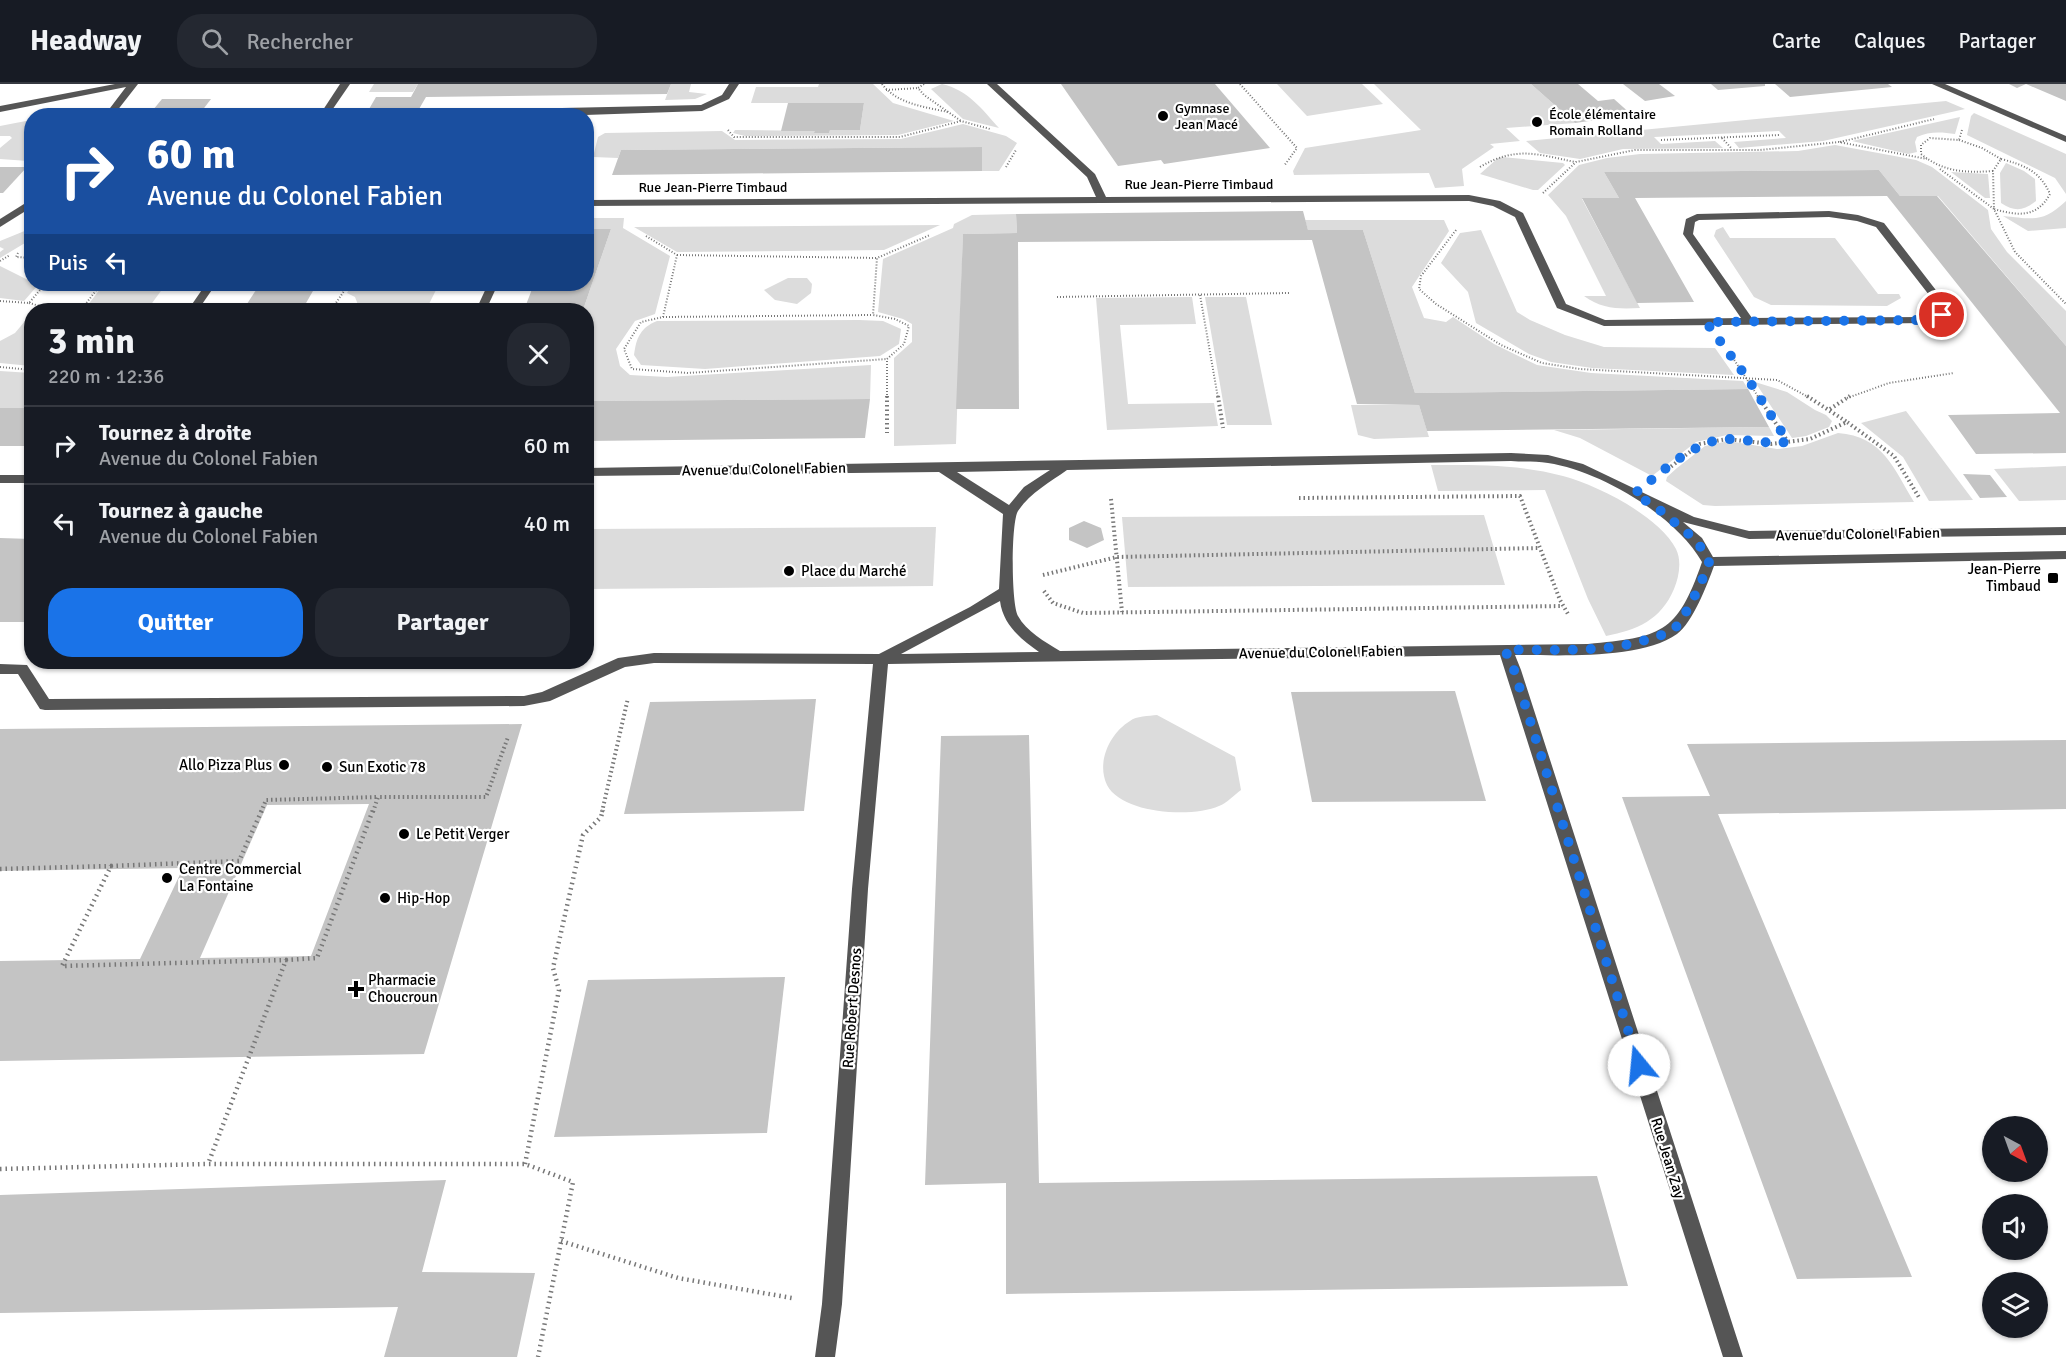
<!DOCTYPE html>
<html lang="fr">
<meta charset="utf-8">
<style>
:root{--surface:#171b24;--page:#242831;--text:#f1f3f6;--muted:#9ea1a6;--line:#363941;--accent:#1a73e8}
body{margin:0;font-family:Signika,sans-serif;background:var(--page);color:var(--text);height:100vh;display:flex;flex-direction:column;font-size:22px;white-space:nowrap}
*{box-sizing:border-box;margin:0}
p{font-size:20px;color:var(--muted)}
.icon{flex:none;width:33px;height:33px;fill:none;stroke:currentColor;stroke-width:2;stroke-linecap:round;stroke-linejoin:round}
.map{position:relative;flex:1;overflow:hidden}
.details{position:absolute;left:24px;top:219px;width:570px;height:366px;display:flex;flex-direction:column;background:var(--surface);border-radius:24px;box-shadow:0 2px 4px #0004}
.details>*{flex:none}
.guide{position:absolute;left:24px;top:24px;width:570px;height:183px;border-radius:24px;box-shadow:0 2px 4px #0004;background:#1a4fa0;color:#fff;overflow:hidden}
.needle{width:39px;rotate:139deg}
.controls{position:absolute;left:1982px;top:1032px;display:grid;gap:12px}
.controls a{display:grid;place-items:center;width:66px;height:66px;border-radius:50%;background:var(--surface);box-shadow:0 2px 4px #0004;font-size:30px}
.pin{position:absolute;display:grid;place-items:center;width:51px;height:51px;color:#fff;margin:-26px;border:3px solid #fff;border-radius:50%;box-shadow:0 2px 6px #0007}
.me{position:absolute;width:66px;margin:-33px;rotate:343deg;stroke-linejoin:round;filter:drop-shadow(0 0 4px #0008)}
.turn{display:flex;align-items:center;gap:21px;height:126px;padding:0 24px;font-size:27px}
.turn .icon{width:78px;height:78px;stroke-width:2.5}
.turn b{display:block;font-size:42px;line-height:51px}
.then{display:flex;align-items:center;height:57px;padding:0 24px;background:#0003;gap:12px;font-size:22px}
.round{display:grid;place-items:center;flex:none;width:63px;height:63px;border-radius:24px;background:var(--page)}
.headline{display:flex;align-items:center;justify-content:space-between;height:102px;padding:0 24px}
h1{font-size:36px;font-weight:800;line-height:45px}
.action{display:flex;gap:12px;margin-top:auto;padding:12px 24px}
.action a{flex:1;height:69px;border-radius:24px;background:var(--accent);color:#fff;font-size:24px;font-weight:800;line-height:69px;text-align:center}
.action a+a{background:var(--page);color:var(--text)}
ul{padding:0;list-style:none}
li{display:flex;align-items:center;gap:18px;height:78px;padding:0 24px;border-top:2px solid var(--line)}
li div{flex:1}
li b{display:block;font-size:22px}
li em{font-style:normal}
header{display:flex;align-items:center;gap:36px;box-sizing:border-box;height:84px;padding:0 30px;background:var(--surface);border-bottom:2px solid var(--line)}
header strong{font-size:28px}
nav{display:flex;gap:33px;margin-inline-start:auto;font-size:21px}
.search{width:420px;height:54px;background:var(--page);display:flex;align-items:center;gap:15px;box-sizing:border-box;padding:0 21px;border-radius:24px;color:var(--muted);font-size:22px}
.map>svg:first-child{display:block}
.green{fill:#dcdcdc}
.building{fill:#c4c4c4;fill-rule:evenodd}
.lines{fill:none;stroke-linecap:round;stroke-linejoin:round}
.path-far2{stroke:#777;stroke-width:2;stroke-dasharray:1 2;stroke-linecap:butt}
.path-far1{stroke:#777;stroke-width:4;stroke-dasharray:1.5 3;stroke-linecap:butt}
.path{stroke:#777;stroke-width:4.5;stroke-dasharray:1.5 4;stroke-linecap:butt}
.minor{fill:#555;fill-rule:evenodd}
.route{stroke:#1a73e8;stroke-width:10;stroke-dasharray:0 18}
.poi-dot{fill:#000;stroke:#fff;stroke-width:2}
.labels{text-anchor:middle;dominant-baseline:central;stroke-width:4.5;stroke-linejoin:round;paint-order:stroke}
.far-poi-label{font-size:14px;fill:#000;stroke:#fff;text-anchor:start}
.far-street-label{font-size:14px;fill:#000;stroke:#fff}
.street-label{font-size:15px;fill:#000;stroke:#fff}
.poi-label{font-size:15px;fill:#000;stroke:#fff;text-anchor:start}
</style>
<header>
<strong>Headway</strong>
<div class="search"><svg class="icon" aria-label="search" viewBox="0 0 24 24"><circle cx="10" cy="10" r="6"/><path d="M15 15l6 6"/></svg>Rechercher</div>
<nav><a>Carte</a><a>Calques</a><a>Partager</a></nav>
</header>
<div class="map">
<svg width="2066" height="1273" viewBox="0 0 2066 1273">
<rect width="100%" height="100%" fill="#fff"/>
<g class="green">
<path d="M374 0H418L413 8H369Z"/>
<path d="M671 0H691L689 8 707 10 695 15 665 16Z"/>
<path d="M819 0H873L893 19 954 37 898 51 745 52 733 49 735 46 815 47V49H829L830 46H860L864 19H751L756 3H818Z"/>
<path d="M942 0C968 6 982 25 999 44L963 35 931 5Z"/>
<path d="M1277 0H1362L1383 20 1307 32Z"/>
<path d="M1374 0H1531L1575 39 1506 44 1520 57 1490 60 1494 63 1462 85 1464 102 1435 104 1429 89 1294 91 1293 87 1305 64 1421 46Z"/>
<path d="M1946 17 1965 25 1823 57 1739 64 1734 58 1786 54 1779 47 1654 53 1661 60 1715 57 1723 64 1623 65 1580 75 1540 69 1526 57Z"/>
<path d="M1974 29 2066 70V110L2055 94 1967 51 1971 32Z"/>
<path d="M1960 33 1955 50C1942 48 1929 47 1917 53L1915 58 1917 68 1908 70 1852 57Z"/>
<path d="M31 36V74L28 77 0 75V64L12 54 10 52H0V42Z"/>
<path d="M963 40 1006 52 1017 59 999 87H982L981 63 621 66 618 74 593 73 598 53 605 49 722 47 735 56 901 55Z"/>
<path d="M1835 61 1916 76 1932 83 1988 126 1991 145 2007 168 2066 227V262L1938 112H1900L1879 86 1604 88 1619 114 1582 115 1640 224C1618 225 1602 225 1584 212H1606L1566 132 1548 111 1579 81 1607 74 1640 70 1798 67Z"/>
<path d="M1502 73 1563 79 1565 81 1538 106H1533L1480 90 1498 74Z"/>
<path d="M2006 79 2024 87 2035 95 2036 117C2023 127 2015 128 2001 119L2000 89Z"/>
<path d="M1951 88 1988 90 1990 114H1985Z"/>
<path d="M2066 117V144L2028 147 2003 132C2034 135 2042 139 2066 117Z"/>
<path d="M1016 130 1017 149 963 150 956 360 894 362V274L912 258V240L903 235 878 228 883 175 953 144 954 140 972 131Z"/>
<path d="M587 134H624L623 144 670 172 655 230 635 237 616 265 620 282 630 291 667 293 871 281 870 315 587 317 586 226H583L611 145H587Z"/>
<path d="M1305 136H1444L1449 147 1412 203 1424 234 1446 238 1453 233 1494 260 1537 281 1591 289 1743 297 1748 305 1415 309 1363 146H1308Z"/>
<path d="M940 141 884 166 677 168 634 143Z"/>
<path d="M1723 143 1730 154H1835L1878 210H1899L1901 214 1887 222 1771 221 1754 213 1714 152 1716 146Z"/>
<path d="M27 146 30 150 25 159 0 174V168L4 165 0 163V157Z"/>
<path d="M1481 146 1517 228 1530 236 1565 251 1604 263 1715 264 1734 291 1592 284 1551 278 1529 270 1476 239 1468 208 1441 179 1460 149Z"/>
<path d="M0 182 38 201 24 217 0 214Z"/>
<path d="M788 194H807L812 200 811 209 797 220 775 216 764 206Z"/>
<path d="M104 200H166L147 226H84Z"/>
<path d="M352 200H439L426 226H360L355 213 347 209Z"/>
<path d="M1192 213 1196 240 1120 241 1128 320 1214 319 1218 342 1107 346 1096 214Z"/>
<path d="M1205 213H1246L1272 341H1227Z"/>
<path d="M859 236 883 237 901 245 899 260 880 272 705 285 641 281 634 271C636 254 641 243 657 237Z"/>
<path d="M25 237H31V282L0 279V257L15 249Z"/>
<path d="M0 287 31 289V324H0Z"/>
<path d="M1755 298 1787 308 1815 326 1826 331 1832 337 1829 343 1806 352 1792 354Z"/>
<path d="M1351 321H1419L1429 353 1374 355 1358 351Z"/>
<path d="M1906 327 1973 416 1929 417 1903 373 1861 339Z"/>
<path d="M1769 343 1774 352 1727 351 1696 358 1652 392 1580 354 1554 346Z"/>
<path d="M1838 349C1883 352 1894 385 1914 418L1715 422 1703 421 1666 397 1667 393 1677 384 1705 362 1728 357 1777 365 1802 362Z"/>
<path d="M1431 381C1474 381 1520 380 1563 392 1597 401 1659 432 1676 465 1682 477 1679 493 1674 505 1661 536 1637 546 1606 552L1588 515 1545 406 1438 407Z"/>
<path d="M2066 382V416L2019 417 1994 385Z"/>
<path d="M1484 431 1505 501 1128 503 1122 433Z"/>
<path d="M936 443 933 502 587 505V445Z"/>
<path d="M1157 631 1235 673 1241 706C1234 711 1227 719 1219 722 1192 734 1122 730 1107 701 1096 678 1110 649 1130 637 1136 632 1149 632 1157 631Z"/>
</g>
<g class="building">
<path d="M418 0H671L667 10 426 13 415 32H365L376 13H411Z"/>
<path d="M1061 0H1215L1270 64 1164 80 1161 76 1118 82Z"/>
<path d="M1531 0H1578L1598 17 1614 15 1632 31 1575 39Z"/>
<path d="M1623 0H1659L1675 12 1645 17Z"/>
<path d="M1711 0H1765V2L1718 6Z"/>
<path d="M1775 0H1888L1892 3 1790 13Z"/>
<path d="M2009 0H2066V17L2026 0 2017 4Z"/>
<path d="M162 15H211L198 32H148Z"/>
<path d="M788 19H864L860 46H830L829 49H814L815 47H781Z"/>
<path d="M982 63V87L612 91 621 66Z"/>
<path d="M0 83H27L3 109H0Z"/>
<path d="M1879 86 1900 112H1937L2066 262V369L1976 370 1948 331 2060 329 1887 112 1635 114 1694 218 1637 219 1582 114H1619L1604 88Z"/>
<path d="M1303 127 1308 146H1363L1415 309 1748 305 1769 343 1427 347 1419 321 1357 320 1312 156 1018 158 1019 325H956L963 150 1017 149 1016 130Z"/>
<path d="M586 145H611L583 226H524L534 200H586Z"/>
<path d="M260 200H317L302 226H243Z"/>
<path d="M870 315 865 354 586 357V317Z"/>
<rect x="0" y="324" width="32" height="38"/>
<path d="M1963 390 1990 391 2007 413 1980 414Z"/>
<path d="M1084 437 1101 444 1104 456 1087 464 1069 456V444Z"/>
<path d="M0 454 32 455V538H0Z"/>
<path d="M1455 607 1486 717 1312 718 1291 608Z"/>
<path d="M816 615 804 727 624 730 650 618Z"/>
<path d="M522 640 424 970 0 977V877L140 875 183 784 0 787V645ZM369 720 311 872 200 874 267 721Z"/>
<path d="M1029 651 1039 1099 1597 1092 1628 1202 1006 1210V1099L925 1101 941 652Z"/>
<path d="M2066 656V725L1718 730 1912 1193 1797 1195 1622 713 1710 712 1687 660Z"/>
<path d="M785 893 767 1049 554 1053 588 896Z"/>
<path d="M446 1096 422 1188 535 1189 517 1273H384L398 1223 0 1229V1111Z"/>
</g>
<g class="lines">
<g class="path-far2">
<path d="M882 0C897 20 925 23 948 28"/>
<path d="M924 0 918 4 924 11 961 37"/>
<path d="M1240 0 1297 64 1284 82"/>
<path d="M886 6 918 4"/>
<path d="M728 46 734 53H900L961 37 990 45"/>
<path d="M1962 46 1959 56 1930 54 1921 61V70C1943 88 1965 89 1993 87"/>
<path d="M1722 54 1732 65"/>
<path d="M1661 56 1779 51"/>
<path d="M1959 56 1982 64 2001 75"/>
<path d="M1840 58 1934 35"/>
<path d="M2001 75C2024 81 2040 87 2050 110 2037 134 2018 132 1994 125L1993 87Z"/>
<path d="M1006 83 1016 66"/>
<path d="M1480 83C1516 62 1537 70 1575 78"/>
<path d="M1940 85 1994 125 2015 168 2066 220"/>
<path d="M1543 109 1576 78 1635 66H1760L1839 58 1927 75"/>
<path d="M1456 146 1421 192 1419 205 1436 220 1501 261 1542 279 1580 285 1777 296 1810 314"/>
<path d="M646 152 677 171 663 233 641 238 624 265 632 285 688 289 887 275"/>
<path d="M18 169 16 173 32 174"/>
<path d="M677 171 877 174"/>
<path d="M0 177 10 171"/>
<path d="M1200 211 1218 314"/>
<path d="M1057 213 1289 209"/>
<path d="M0 217 29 219 45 200"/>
<path d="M29 219 54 226"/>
<path d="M81 226 101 200"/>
<path d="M331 226 349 200"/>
<path d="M663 233 873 231"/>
<path d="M1731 271 1759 314"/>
<path d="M0 283 32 286"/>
<path d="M887 314V275L904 260 909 242 895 235 873 231 877 174 930 151"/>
<path d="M1847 314 1889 299 1954 289"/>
</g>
<g class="path-far1">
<path d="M887 312V349"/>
<path d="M1218 312 1223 344"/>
<path d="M1758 312 1788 358"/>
<path d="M1807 312 1847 338"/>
<path d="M1830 325 1850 312"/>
<path d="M1664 388 1700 360 1727 355 1771 360 1810 355 1847 338 1894 372 1920 415"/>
<path d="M1299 414 1520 412 1560 516 1568 530"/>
<path d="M1111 415 1122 528"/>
<path d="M1043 491 1117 473 1539 464"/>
<path d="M1044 507 1053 519 1083 529 1563 522"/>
<path d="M261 728 266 716 378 713"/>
<path d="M373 728 378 713H486L508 653"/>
<path d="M602 728 628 614"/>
</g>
<g class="path">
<path d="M111 782 239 777 262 726"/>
<path d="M0 785 111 782 62 882 286 876 208 1080"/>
<path d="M286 876 317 874 373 726"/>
<path d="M525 1080 559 906 553 884 583 751 601 733 603 726"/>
<path d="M0 1085 208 1080H525L573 1098 538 1273"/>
<path d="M561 1157 678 1194 792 1214"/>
</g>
<g class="minor">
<path d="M115 0H138L113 32H104L126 3 0 28V22Z"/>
<path d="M340 0H350L328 32H319Z"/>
<path d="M729 0H739L729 15 702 27 556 32 559 25 562 24 701 21 722 11Z"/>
<path d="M987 0H997L1095 90 1106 113 1469 111 1500 117 1523 129 1566 220 1605 236 1741 234 1683 150 1686 135 1697 130 1829 127 1858 131 1884 139 1942 214 1948 231 1930 239 1604 242 1557 224 1515 133 1493 122 1469 117 586 122V116L1096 113 1087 93ZM1829 133 1857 137 1876 143 1933 216 1936 229 1928 233 1752 234 1693 150 1695 138 1699 136Z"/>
<path d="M1932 0H1945L2066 52V58Z"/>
<path d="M32 115V123L0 143V135Z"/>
<path d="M206 200H216L198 226H188Z"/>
<path d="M488 200H498L486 226H476Z"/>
<path d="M1511 369 1548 371 1583 380 1694 433 1749 447 2066 443V451L1749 455 1683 438 1702 454 1713 473 2066 467V475L1714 482C1707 501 1693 538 1677 550 1641 576 1557 571 1515 571L1521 586 1743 1273H1723L1500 571 888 580 868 805 842 1220 835 1273H815L822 1220 852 805 873 580 654 579 625 583 550 617 524 622 45 626 40 625 18 590H0V580L27 581 49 615 524 612 542 608 618 574 654 569 879 570 970 523 999 505 1003 430 939 388 586 392V384ZM1511 377C1523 378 1536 377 1548 379 1601 387 1676 432 1702 478 1677 551 1660 553 1588 560L1060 567C1045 558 1026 547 1018 532 1011 519 1011 438 1018 427 1030 409 1050 398 1067 386ZM1050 386 1024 403 1009 421 957 388ZM1000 517C1003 541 1021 555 1039 568L901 570Z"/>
<rect x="0" y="391" width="32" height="8"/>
</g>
</g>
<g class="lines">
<path class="route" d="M1639 981 1514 586 1505 566C1555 565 1608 570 1655 553 1660 551 1669 550 1673 546 1684 537 1705 492 1709 478L1697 457 1655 422 1634 410C1660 390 1695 355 1728 355 1749 356 1768 360 1788 358L1748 295 1706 238 1930 236 1942 231"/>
</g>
<g class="poi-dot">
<circle cx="1163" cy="32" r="6"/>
<circle cx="1537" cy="38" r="6"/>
<circle cx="789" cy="487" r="6"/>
<rect x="2047" y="488" width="12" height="12" rx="3"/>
<circle cx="284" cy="681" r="6"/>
<circle cx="327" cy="683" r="6"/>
<circle cx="404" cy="750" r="6"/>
<circle cx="167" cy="794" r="6"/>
<circle cx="385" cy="814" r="6"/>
<path d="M353 896h6v6h6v6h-6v6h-6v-6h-6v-6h6z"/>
</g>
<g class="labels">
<g class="far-poi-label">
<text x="1175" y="24">Gymnase<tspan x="1175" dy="16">Jean Macé</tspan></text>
<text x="1549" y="30">École élémentaire<tspan x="1549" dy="16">Romain Rolland</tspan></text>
</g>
<g class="far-street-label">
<text x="1199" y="100">Rue Jean-Pierre Timbaud</text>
<text x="713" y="103">Rue Jean-Pierre Timbaud</text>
</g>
<g class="street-label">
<text transform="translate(764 385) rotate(-1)">Avenue du Colonel Fabien</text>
<text transform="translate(1858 450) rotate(-1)">Avenue du Colonel Fabien</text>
<text transform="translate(1321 568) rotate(-1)">Avenue du Colonel Fabien</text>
<text transform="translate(852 924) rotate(-86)">Rue Robert Desnos</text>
<text transform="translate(1668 1074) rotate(73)">Rue Jean Zay</text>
</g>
<g class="poi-label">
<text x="2041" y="485" text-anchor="end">Jean-Pierre<tspan x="2041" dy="17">Timbaud</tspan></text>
<text x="801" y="487">Place du Marché</text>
<text x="272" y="681" text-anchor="end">Allo Pizza Plus</text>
<text x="339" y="683">Sun Exotic 78</text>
<text x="416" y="750">Le Petit Verger</text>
<text x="179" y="785">Centre Commercial<tspan x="179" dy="17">La Fontaine</tspan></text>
<text x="397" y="814">Hip-Hop</text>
<text x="368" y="896">Pharmacie<tspan x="368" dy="17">Choucroun</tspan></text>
</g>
</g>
</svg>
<div class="controls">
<a><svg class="needle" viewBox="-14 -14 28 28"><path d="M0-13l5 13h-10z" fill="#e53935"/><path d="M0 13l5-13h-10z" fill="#9ea1a6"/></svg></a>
<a><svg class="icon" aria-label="sound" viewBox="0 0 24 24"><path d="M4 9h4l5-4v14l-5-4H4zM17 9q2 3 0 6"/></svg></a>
<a><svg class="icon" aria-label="layers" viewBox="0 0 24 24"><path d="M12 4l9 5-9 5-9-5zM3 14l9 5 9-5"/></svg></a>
</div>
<div class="pin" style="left:1942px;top:231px;background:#d93025"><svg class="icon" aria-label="arrive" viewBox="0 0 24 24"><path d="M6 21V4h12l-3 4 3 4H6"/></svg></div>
<svg class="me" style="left:1639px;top:981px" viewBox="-20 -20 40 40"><circle r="19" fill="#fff"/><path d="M0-13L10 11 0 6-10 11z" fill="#1a73e8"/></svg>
<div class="guide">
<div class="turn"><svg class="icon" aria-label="right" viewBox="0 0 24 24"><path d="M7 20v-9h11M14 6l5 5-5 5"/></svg><div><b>60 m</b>Avenue du Colonel Fabien</div></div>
<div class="then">Puis<svg class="icon" aria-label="left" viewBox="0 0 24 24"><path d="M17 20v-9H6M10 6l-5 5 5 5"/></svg></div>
</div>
<section class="details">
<div class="headline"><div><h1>3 min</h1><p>220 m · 12:36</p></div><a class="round"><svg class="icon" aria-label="close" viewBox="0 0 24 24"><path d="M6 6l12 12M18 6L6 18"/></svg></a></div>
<ul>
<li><svg class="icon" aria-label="right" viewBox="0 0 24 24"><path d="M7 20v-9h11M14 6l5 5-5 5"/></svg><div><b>Tournez à droite</b><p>Avenue du Colonel Fabien</p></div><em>60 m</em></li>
<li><svg class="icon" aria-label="left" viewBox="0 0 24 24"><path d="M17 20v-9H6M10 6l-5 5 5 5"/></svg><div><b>Tournez à gauche</b><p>Avenue du Colonel Fabien</p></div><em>40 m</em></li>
</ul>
<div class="action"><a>Quitter</a><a>Partager</a></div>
</section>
</div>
